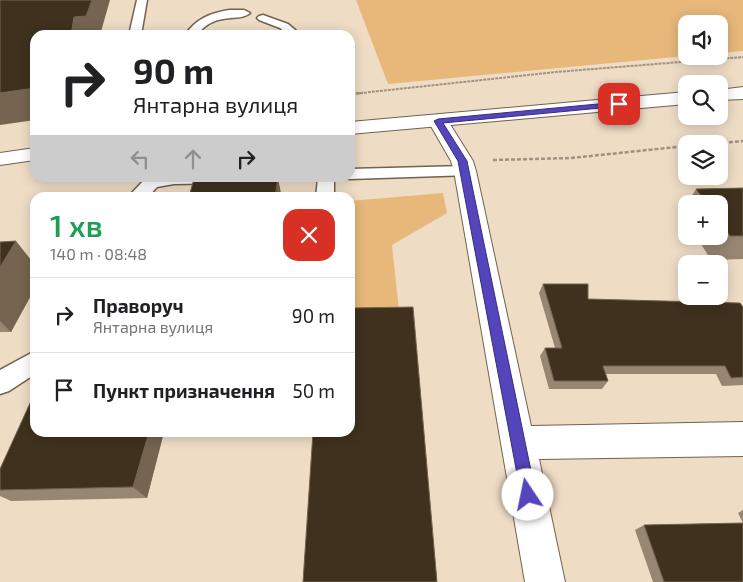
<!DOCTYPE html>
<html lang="uk">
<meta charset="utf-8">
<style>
:root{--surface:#fff;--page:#f6f6f6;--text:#202124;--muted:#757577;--line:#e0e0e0}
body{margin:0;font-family:"Exo 2",sans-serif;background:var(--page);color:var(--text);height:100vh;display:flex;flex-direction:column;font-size:19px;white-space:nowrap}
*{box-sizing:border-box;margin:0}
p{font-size:16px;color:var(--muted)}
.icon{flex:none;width:28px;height:28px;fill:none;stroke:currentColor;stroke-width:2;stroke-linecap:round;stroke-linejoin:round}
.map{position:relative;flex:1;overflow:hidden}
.panel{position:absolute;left:30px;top:192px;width:325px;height:245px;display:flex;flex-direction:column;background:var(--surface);border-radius:15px;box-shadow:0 2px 12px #0003}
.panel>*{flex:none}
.hud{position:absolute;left:30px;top:30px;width:325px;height:152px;border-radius:15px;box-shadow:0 2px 12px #0003;background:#fff;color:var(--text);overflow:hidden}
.buttons{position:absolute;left:678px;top:15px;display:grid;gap:10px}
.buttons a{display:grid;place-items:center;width:50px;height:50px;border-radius:10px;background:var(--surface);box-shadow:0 2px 12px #0003;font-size:25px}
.pin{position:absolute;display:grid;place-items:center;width:42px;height:42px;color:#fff;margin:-21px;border-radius:10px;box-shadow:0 2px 8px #0006}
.me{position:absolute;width:55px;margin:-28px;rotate:349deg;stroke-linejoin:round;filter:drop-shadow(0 0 4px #0008)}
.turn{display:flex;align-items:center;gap:18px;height:105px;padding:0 20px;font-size:22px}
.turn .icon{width:65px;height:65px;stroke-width:2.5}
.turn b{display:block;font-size:35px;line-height:42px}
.lanes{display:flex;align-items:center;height:48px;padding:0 20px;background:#0003;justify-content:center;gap:25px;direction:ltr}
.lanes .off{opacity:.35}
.round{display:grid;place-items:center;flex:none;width:52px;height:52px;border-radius:15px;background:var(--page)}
.headline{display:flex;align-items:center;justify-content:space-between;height:85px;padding:0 20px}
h1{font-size:30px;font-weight:600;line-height:38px;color:#1e9e55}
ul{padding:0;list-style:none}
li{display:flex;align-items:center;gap:15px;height:75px;padding:0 20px;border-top:1px solid var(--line)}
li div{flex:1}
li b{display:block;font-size:19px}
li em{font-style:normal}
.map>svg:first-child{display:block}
.green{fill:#e7b87a}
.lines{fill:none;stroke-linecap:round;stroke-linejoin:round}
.service-casing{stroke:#72624e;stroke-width:3}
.minor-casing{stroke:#72624e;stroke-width:2}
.secondary-casing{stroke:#72624e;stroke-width:2}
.path-far1{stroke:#a09282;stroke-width:2;stroke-dasharray:3 1;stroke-linecap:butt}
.path{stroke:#a09282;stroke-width:2.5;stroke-dasharray:4 2;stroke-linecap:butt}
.service{fill:#fff;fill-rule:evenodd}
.minor{fill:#fff;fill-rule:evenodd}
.secondary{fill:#fff;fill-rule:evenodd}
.wall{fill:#968672}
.shaded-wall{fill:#746450}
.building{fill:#3f311e;stroke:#746450}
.route{fill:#5545bd;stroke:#372d7b}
</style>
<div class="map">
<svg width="743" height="582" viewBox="0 0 743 582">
<rect width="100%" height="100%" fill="#eedcc5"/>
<g class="green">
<path d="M356 0H743V51L719 53V24H686V56L388 84Z"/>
<path d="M443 193 447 213 392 245 399 311H350V201Z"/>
</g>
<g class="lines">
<defs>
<g id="service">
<path d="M137 0H147L141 35H129Z"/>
<path d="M229 10H244L250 13C240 23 216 10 197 35H185C196 19 210 13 229 10Z"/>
<path d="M263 15 288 24 301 35H288L280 28 259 20 257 18 259 16Z"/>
<path d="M465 166 471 167 473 171 471 175 350 179 344 178H350V169Z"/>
<path d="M146 178H241L238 182 232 183 174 184 157 187 147 198H127Z"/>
<path d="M318 178H334V198H316Z"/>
<path d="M35 351V374L9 391 0 394V370Z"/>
</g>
<path id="minor" d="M438 115 445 117 448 121 473 161 476 171 531 426 743 422V456L539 459 565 582H525L454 171 451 161 428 121 431 117Z"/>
<g id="secondary">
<path d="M743 87V99L719 100V90Z"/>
<path d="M686 92V104L350 134V122Z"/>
<path d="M35 148V160L0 165V153Z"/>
</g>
</defs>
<use href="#service" class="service-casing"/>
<use href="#minor" class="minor-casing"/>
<use href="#secondary" class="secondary-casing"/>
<path class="path-far1" d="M352 94 556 72 743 57"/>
<g class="path">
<path d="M350 94 363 93"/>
<path d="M711 144 743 141"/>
<path d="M493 160 571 158 686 146"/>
<path d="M40 179 50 178"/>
</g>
<use href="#service" class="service"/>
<use href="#minor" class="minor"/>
<use href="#secondary" class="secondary"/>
</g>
<g class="wall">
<path d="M743 188V259L711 260 696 236H719V204H687L696 189Z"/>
<path d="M686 205V222L681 213Z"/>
<path d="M0 242 35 265V288L11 332H0Z"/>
<path d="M543 284 588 299 743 307V385L722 386 716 374H606L608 381 602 389H549L540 356 545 348H555L539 293Z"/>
<path d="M35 432H164L147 498 11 501 0 496V469Z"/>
<path d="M743 510V582H653L635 530 644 525 743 523 738 513Z"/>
</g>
<g class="shaded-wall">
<path d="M92 0H110L100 35H71L74 17Z"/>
<path d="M35 88V120L0 125V93Z"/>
<path d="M278 178 282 198H275Z"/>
<path d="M16 241 35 265V288L11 332 0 321V267Z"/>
<path d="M149 432H164L147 498 133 487Z"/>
</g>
<g class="building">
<path d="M0 0H92L86 16 74 17 71 35H35V88L0 93Z"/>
<path d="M278 178 275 198H126L128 193H190L194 179Z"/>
<path d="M743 188V236H730L719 220V204H707L696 189Z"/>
<path d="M16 241 0 267V242Z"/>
<path d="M543 284H588V299L740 303 743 307V377L731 378 725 366H603L608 381H554L545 348H562Z"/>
<path d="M413 307 437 582H303L313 432H350V308Z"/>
<path d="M31 401H35V432H149L133 487 0 490V469Z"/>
<path d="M743 523V582H664L644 525Z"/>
</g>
<path class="route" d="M619 102 622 103V106L443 123 467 161 469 171 536 495 534 501 528 503 523 501 521 495 458 161 434 121 438 119Z"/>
</svg>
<div class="buttons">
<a><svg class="icon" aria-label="sound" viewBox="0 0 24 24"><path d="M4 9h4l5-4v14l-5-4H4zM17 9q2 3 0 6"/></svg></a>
<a><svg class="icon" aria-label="search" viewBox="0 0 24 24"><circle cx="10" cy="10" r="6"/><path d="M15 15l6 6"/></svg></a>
<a><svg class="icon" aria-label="layers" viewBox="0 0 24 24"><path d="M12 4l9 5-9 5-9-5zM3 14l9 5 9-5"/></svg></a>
<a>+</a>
<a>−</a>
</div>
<div class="pin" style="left:619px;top:104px;background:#d93025"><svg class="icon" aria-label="arrive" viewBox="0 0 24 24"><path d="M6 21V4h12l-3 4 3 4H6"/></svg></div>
<svg class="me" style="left:528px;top:495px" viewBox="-20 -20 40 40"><circle r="19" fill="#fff"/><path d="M0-13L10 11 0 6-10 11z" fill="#5545bd"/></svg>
<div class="hud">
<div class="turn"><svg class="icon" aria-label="right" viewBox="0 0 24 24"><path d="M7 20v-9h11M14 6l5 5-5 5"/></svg><div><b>90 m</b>Янтарна вулиця</div></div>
<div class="lanes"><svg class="icon off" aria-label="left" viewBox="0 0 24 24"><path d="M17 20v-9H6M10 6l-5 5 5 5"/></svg><svg class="icon off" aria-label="ahead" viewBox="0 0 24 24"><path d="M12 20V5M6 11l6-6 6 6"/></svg><svg class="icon" aria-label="right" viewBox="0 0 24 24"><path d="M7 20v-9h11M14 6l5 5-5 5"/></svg></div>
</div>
<section class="panel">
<div class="headline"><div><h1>1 хв</h1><p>140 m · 08:48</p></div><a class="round" style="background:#d93025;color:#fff"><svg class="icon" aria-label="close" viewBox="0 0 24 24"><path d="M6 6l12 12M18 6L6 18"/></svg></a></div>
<ul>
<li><svg class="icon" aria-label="right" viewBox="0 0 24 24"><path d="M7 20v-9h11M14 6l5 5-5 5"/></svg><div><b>Праворуч</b><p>Янтарна вулиця</p></div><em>90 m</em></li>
<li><svg class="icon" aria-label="arrive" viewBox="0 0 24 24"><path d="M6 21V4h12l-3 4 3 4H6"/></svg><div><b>Пункт призначення</b></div><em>50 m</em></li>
</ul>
</section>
</div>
